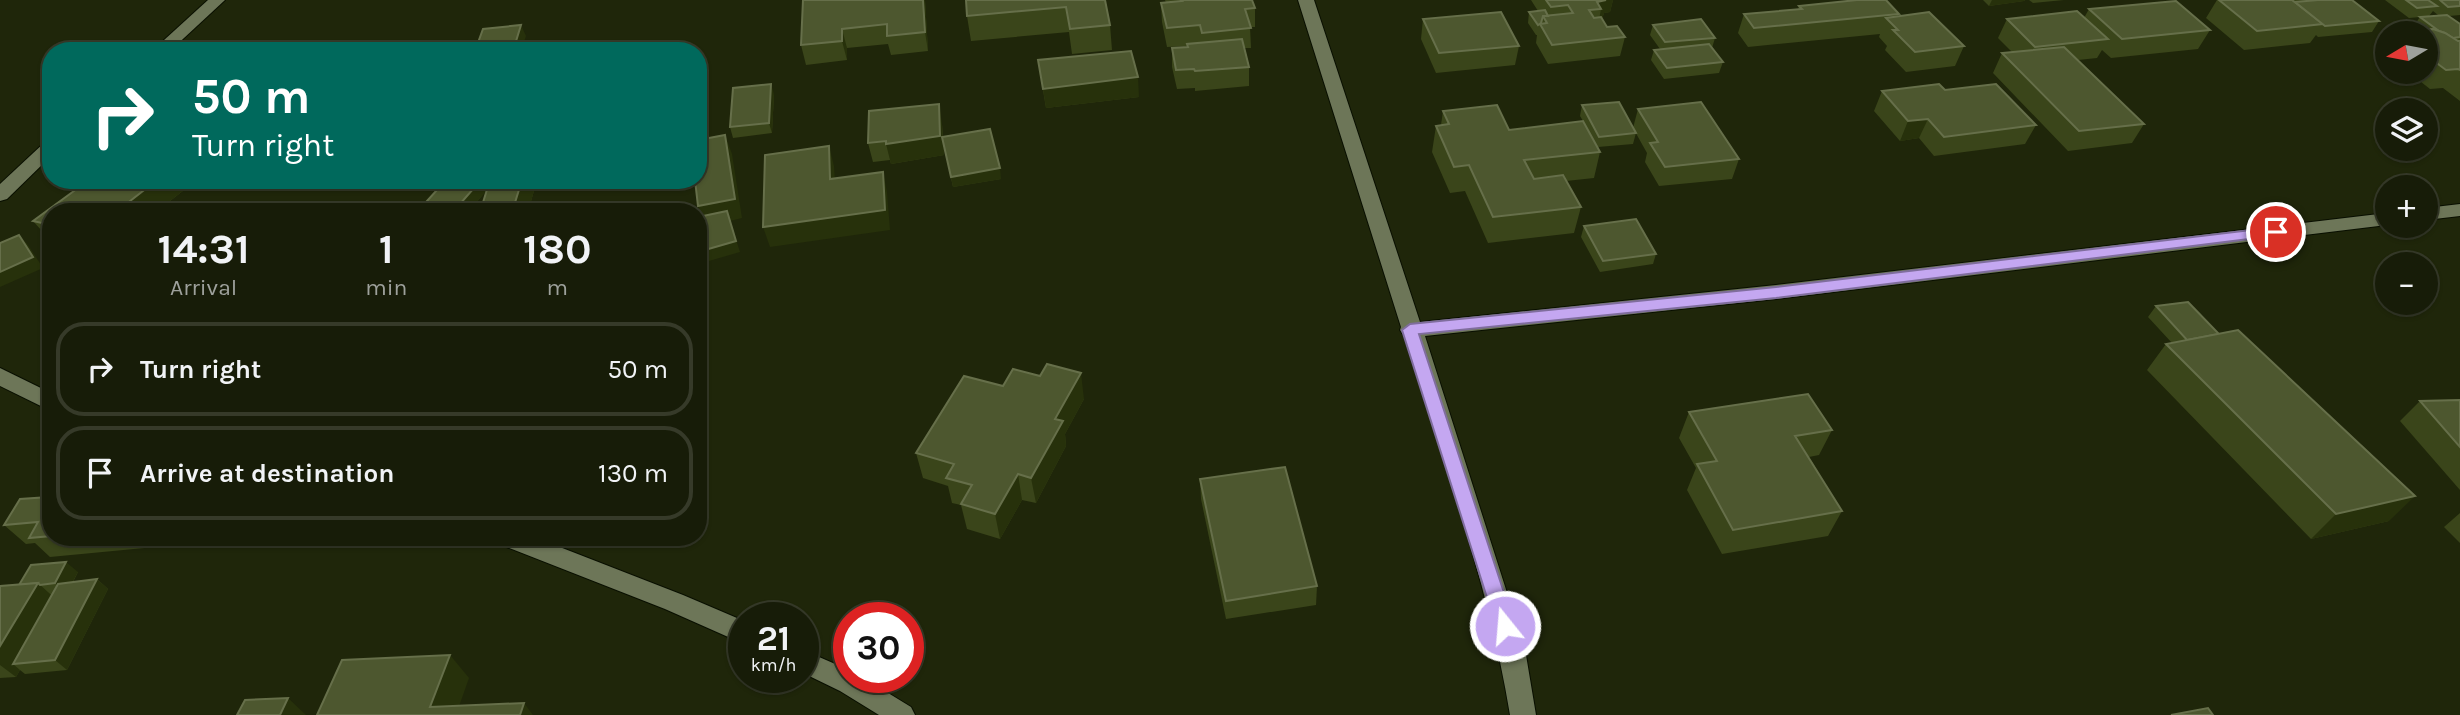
<!DOCTYPE html>
<meta charset="utf-8">
<style>
:root{--surface:#171c08;--page:#202512;--text:#f1f3f6;--muted:#9ea19c;--line:#363a29}
body{margin:0;font-family:Karla,sans-serif;background:var(--page);color:var(--text);height:100vh;display:flex;flex-direction:column;font-size:26px;white-space:nowrap}
*{box-sizing:border-box;margin:0}
p{font-size:23px;color:var(--muted)}
.icon{flex:none;width:38px;height:38px;fill:none;stroke:currentColor;stroke-width:2;stroke-linecap:round;stroke-linejoin:round}
.map{position:relative;flex:1;overflow:hidden}
.drawer{position:absolute;left:42px;top:203px;width:665px;height:343px;display:flex;flex-direction:column;background:var(--surface);border-radius:28px;box-shadow:0 2px 5px #0004,0 0 0 2px var(--line)}
.drawer>*{flex:none}
.hud{position:absolute;left:42px;top:42px;width:665px;height:147px;border-radius:28px;box-shadow:0 2px 5px #0004,0 0 0 2px var(--line);background:#00695c;color:#fff;overflow:hidden}
.needle{width:46px;rotate:260deg}
.buttons{position:absolute;left:2375px;top:21px;display:grid;gap:14px}
.buttons a{display:grid;place-items:center;width:63px;height:63px;border-radius:50%;background:var(--surface);box-shadow:0 2px 5px #0004,0 0 0 2px var(--line);font-size:35px}
.speed{position:absolute;left:728px;top:602px;display:flex;gap:14px;font-size:35px;font-weight:700;text-align:center}
.speed>*{display:grid;place-content:center;width:91px;height:91px;border-radius:50%;background:var(--surface);box-shadow:0 2px 5px #0004,0 0 0 2px var(--line);line-height:1}
.speed small{font-size:18px;font-weight:400}
.speed .limit{border:10px solid #d22;background:#fff;color:#111}
.pin{position:absolute;display:grid;place-items:center;width:60px;height:60px;color:#fff;margin:-30px;border:4px solid #fff;border-radius:50%;box-shadow:0 2px 7px #0007}
.me{position:absolute;width:77px;margin:-38px;rotate:343deg;stroke-linejoin:round;filter:drop-shadow(0 0 5px #0008)}
.turn{display:flex;align-items:center;gap:24px;height:147px;padding:0 35px;font-size:32px}
.turn .icon{width:91px;height:91px;stroke-width:2.5}
.turn b{display:block;font-size:49px;line-height:60px}
.eta{display:flex;justify-content:space-evenly;align-items:center;height:119px;text-align:center}
.eta b{font-size:42px;font-weight:700;line-height:49px}
ul{padding:0;list-style:none}
li{display:flex;align-items:center;gap:21px;height:94px;margin:0 14px 10px;padding:0 21px;border:4px solid var(--line);border-radius:28px}
li div{flex:1}
li b{display:block;font-size:26px}
li em{font-style:normal}
.map>svg:first-child{display:block}
.lines{fill:none;stroke-linecap:round;stroke-linejoin:round}
.minor-casing{stroke:#090f00;stroke-width:2}
.minor{fill:#6d7658;fill-rule:evenodd}
.wall{fill:#3a451a;fill-rule:evenodd}
.shaded-wall{fill:#27310b}
.building{fill:#4d572f;stroke:#666f4a;stroke-width:2}
.route{fill:#c4a7f1;stroke:#7f6d9d;stroke-width:2}
</style>
<div class="map">
<svg width="2460" height="715" viewBox="0 0 2460 715">
<rect width="100%" height="100%" fill="#1f260a"/>
<g class="lines">
<defs>
<g id="minor">
<path d="M208 0H225L170 51H152Z"/>
<path d="M1298 0H1314L1420 322 1776 285 2387 213V225L1776 299 1425 336 1525 649 1536 715H1510C1489 585 1443 460 1404 336L1400 330 1401 327Z"/>
<path d="M51 140V156L7 199 0 201V184L45 142Z"/>
<path d="M2460 204V216L2426 220V208Z"/>
<path d="M0 368 51 393V411L0 386Z"/>
<path d="M495 537H534L683 595 744 621V644L665 609 499 544Z"/>
<path d="M803 650 849 670V677H862L911 707 915 715H879L840 691 803 673Z"/>
</g>
</defs>
<use href="#minor" class="minor-casing"/>
<use href="#minor" class="minor"/>
</g>
<g class="wall">
<path d="M803 0H925L928 51 891 55 888 44 847 48V60L806 65 801 45Z"/>
<path d="M1105 0 1110 25 1112 50 1072 54 1069 32 971 41 967 16Z"/>
<path d="M1165 0H1252L1255 8V27H1250L1251 48H1244L1249 67V86L1195 91V88L1177 89 1172 67V48L1187 47V46L1167 47 1162 22 1161 3H1166Z"/>
<path d="M1531 0H1613L1610 12 1604 13 1602 19 1607 27 1625 37 1620 56 1548 64 1536 43 1537 35H1536L1528 23 1529 12 1538 11Z"/>
<path d="M1983 0H2025L2024 1 1989 6Z"/>
<path d="M2029 0H2064L2033 3Z"/>
<path d="M2210 0H2313L2379 21 2372 32 2318 37 2316 35 2310 43 2244 50 2206 18 2217 0Z"/>
<path d="M2385 0H2460V15L2449 16 2460 37V101L2443 88 2430 89 2411 74 2412 72H2426V33L2417 31 2413 27 2420 17 2409 18ZM2433 11 2438 15 2429 16Z"/>
<path d="M1799 6 1899 14 1898 16 1964 46 1955 66 1906 72 1885 50 1887 46 1879 37 1880 34 1748 47 1738 33 1744 14 1798 9Z"/>
<path d="M2089 9 2210 30 2198 49 2111 58 2102 50 2097 58 2078 60 2144 124 2132 143 2068 151 1993 73 2002 53 2012 52 1998 38 2007 19 2084 18Z"/>
<path d="M1423 19 1519 46 1515 65 1436 73 1421 39Z"/>
<path d="M1653 25 1715 38 1712 48 1723 62 1719 73 1664 79 1651 60 1654 50 1660 49 1650 35Z"/>
<path d="M1038 60 1139 97 1046 108Z"/>
<path d="M1945 90 2036 125 2025 144 1934 156 1919 138 1900 141 1874 111 1882 91Z"/>
<path d="M774 94 772 133 733 138 730 127Z"/>
<path d="M1582 105 1636 133 1633 144 1598 147 1600 152 1594 178 1566 181 1581 207 1574 233 1488 243 1465 191 1450 193 1432 152 1436 126 1441 125 1443 111 1509 130 1583 121 1580 116Z"/>
<path d="M1638 109 1739 159 1732 179 1659 186 1645 162 1647 153 1633 128Z"/>
<path d="M942 124 943 137 1001 179 953 187 943 143 944 155 891 164 890 160 873 162 868 143Z"/>
<path d="M89 180H176L184 190 156 212H51V241L33 221Z"/>
<path d="M446 180H537L528 212H480L486 191 468 212H417Z"/>
<path d="M1584 226 1656 254 1653 264 1600 272 1581 237Z"/>
<path d="M2156 306 2389 521 2311 539 2147 370 2166 344 2172 343 2148 317Z"/>
<path d="M1003 386 1084 399 1065 434 1066 446 1036 503 1022 500 1000 539 967 529 961 505 952 503 948 486 923 478 916 453Z"/>
<path d="M2460 400V490L2400 421 2420 401Z"/>
<path d="M1689 412 1832 430 1819 455 1809 457 1842 511 1828 536 1722 554 1687 490 1696 468 1679 438Z"/>
<path d="M1200 479 1317 586 1316 605 1226 619 1201 499Z"/>
<path d="M51 494V537H160L155 547 50 557 35 543 26 544 4 525 49 497Z"/>
<path d="M2460 513V543L2444 527Z"/>
<path d="M78 572 73 582 97 579 108 589 67 670 25 674 20 670 16 677 0 678V586L19 585Z"/>
</g>
<g class="shaded-wall">
<path d="M923 0H925L928 51 925 32Z"/>
<path d="M1601 0H1613L1610 12 1604 13 1602 19 1599 20 1601 9 1597 2Z"/>
<path d="M1992 0H2025L2024 1 1989 6Z"/>
<path d="M521 25 526 36 521 51H513Z"/>
<path d="M842 29 847 48V60L842 41Z"/>
<path d="M1138 77 1139 97 1046 108 1043 89Z"/>
<path d="M771 84 774 94 772 133 769 123Z"/>
<path d="M939 104 942 124 944 155 891 164 886 144Z"/>
<path d="M1928 119 1919 138 1900 141 1908 121Z"/>
<path d="M725 135 732 154 742 218 730 221 740 252 709 261 705 250V226L698 206Z"/>
<path d="M829 146 834 166 836 199 830 179Z"/>
<path d="M1000 168 1001 179 953 187 951 177Z"/>
<path d="M883 172 887 192 890 230 770 247 763 227Z"/>
<path d="M157 180H176L184 190 156 212H116Z"/>
<path d="M481 180H496L468 212H453Z"/>
<path d="M522 180H537L528 212H514L513 209Z"/>
<path d="M19 235 28 245 43 268 0 287V272Z"/>
<path d="M1081 373 1084 399 1065 434 1066 446 1036 503 1031 478 1055 419Z"/>
<path d="M1018 474 1022 500 1000 539 995 514Z"/>
<path d="M2415 496 2389 521 2311 539 2336 514Z"/>
<path d="M145 537H160L155 547Z"/>
<path d="M66 562 78 572 66 594 55 583Z"/>
<path d="M97 579 108 589 67 670 55 660Z"/>
<path d="M38 583 59 602 13 664 20 670 16 677 0 665V646Z"/>
<path d="M450 655 469 678 456 715 430 707Z"/>
<path d="M288 698 306 715H280Z"/>
<path d="M524 703 533 715H520Z"/>
</g>
<g class="building">
<path d="M803 0H923L925 32 887 36V24L842 29V41L801 45Z"/>
<path d="M966 0H1105L1110 25 1070 29 1066 7 967 16Z"/>
<path d="M1181 0H1252L1255 8 1245 9 1251 28 1202 33 1200 25 1167 28 1161 3 1182 1Z"/>
<path d="M1546 0H1606L1597 2 1601 9 1589 10 1594 18 1601 17 1607 27 1617 26 1625 37 1552 45 1540 24 1547 23 1543 16 1573 13 1568 5 1551 7Z"/>
<path d="M1857 0H1886L1899 14 1754 28 1744 14 1802 9 1799 6Z"/>
<path d="M2219 0H2292L2323 24 2257 31Z"/>
<path d="M2318 0H2352L2379 21 2325 26 2295 2Z"/>
<path d="M2406 0H2428L2437 6 2417 8Z"/>
<path d="M2440 0H2460V6L2448 7Z"/>
<path d="M2176 1 2210 30 2122 39 2089 9Z"/>
<path d="M1545 10 1548 16H1543L1541 23 1538 25 1529 12Z"/>
<path d="M2077 11 2108 39 2035 47 2007 19Z"/>
<path d="M1501 12 1519 46 1439 53 1423 19Z"/>
<path d="M1929 12 1964 46 1915 52 1893 30H1898L1886 18Z"/>
<path d="M2447 15 2460 24V37L2453 38 2445 33 2439 31 2420 17Z"/>
<path d="M1701 19 1715 38 1665 42 1653 25Z"/>
<path d="M521 25 513 51H475L483 29Z"/>
<path d="M2433 29 2445 33 2458 41H2460V70L2458 69 2446 70 2426 55 2434 53 2426 46V33H2415L2418 30Z"/>
<path d="M1242 39 1249 67 1195 71 1194 69 1176 70 1172 48 1188 47 1187 44Z"/>
<path d="M1709 44 1723 62 1667 68 1654 50Z"/>
<path d="M2064 47 2144 124 2079 131 2002 53Z"/>
<path d="M1131 51 1138 77 1043 89 1038 60Z"/>
<path d="M771 84 769 123 730 127 733 88Z"/>
<path d="M1939 84 1945 90 1996 84 2036 125 1944 137 1928 119 1908 121 1882 91Z"/>
<path d="M1619 102 1636 133 1599 137 1582 105Z"/>
<path d="M1701 102 1739 159 1665 167 1650 143 1658 142 1638 109Z"/>
<path d="M939 104 940 136 886 144V141L868 143 869 111Z"/>
<path d="M1497 105 1509 130 1583 121 1600 152 1524 160 1534 179 1563 175 1581 207 1493 217 1469 165 1454 167 1436 126 1449 124 1443 111Z"/>
<path d="M990 129 1000 168 951 177 942 137Z"/>
<path d="M725 135 735 199 698 206 695 180H698V140Z"/>
<path d="M829 146 830 179 883 172 885 210 763 227 765 155Z"/>
<path d="M89 180H157L116 212H51V225L33 221Z"/>
<path d="M446 180H481L453 212H417Z"/>
<path d="M490 180H522L513 209 480 212Z"/>
<path d="M727 211 736 241 705 250 698 223V217Z"/>
<path d="M1636 219 1656 254 1603 261 1584 226Z"/>
<path d="M19 235 33 257 0 272V243Z"/>
<path d="M2188 302 2219 334 2187 340 2156 306Z"/>
<path d="M2238 330 2415 496 2336 514 2166 344Z"/>
<path d="M1047 364 1081 373 1055 419 1063 421 1031 478 1018 474 995 514 961 504 972 485 946 478 954 464 916 453 964 376 1003 386 1013 369 1040 376Z"/>
<path d="M1808 394 1832 430 1795 436 1842 511 1733 530 1697 464 1717 461 1689 412Z"/>
<path d="M2460 400V447L2420 401Z"/>
<path d="M1285 467 1317 586 1226 601 1200 479Z"/>
<path d="M51 494V536L29 538 38 522 4 525 20 499 49 497Z"/>
<path d="M66 562 55 583 40 585 38 583 19 585 31 565Z"/>
<path d="M97 579 55 660 13 664 58 584Z"/>
<path d="M38 583 0 646V586Z"/>
<path d="M450 655 430 707 524 703 520 715H317L342 660Z"/>
<path d="M288 698 280 715H237L245 700Z"/>
<path d="M2208 708 2213 715H2171Z"/>
</g>
<path class="route" d="M2276 227 2283 232 2281 235 1776 298 1419 334 1515 626 1512 632 1505 635 1498 632 1496 626 1402 330 1410 324 1776 287Z"/>
</svg>
<div class="buttons">
<a><svg class="needle" viewBox="-14 -14 28 28"><path d="M0-13l5 13h-10z" fill="#e53935"/><path d="M0 13l5-13h-10z" fill="#9ea19c"/></svg></a>
<a><svg class="icon" aria-label="layers" viewBox="0 0 24 24"><path d="M12 4l9 5-9 5-9-5zM3 14l9 5 9-5"/></svg></a>
<a>+</a>
<a>−</a>
</div>
<div class="speed"><div>21<small>km/h</small></div><div class="limit">30</div></div>
<div class="pin" style="left:2276px;top:232px;background:#d93025"><svg class="icon" aria-label="arrive" viewBox="0 0 24 24"><path d="M6 21V4h12l-3 4 3 4H6"/></svg></div>
<svg class="me" style="left:1505px;top:626px" viewBox="-20 -20 40 40"><circle r="17" fill="#c4a7f1" stroke="#fff" stroke-width="3"/><path d="M0-11L8 9 0 5-8 9z" fill="#fff"/></svg>
<div class="hud">
<div class="turn"><svg class="icon" aria-label="right" viewBox="0 0 24 24"><path d="M7 20v-9h11M14 6l5 5-5 5"/></svg><div><b>50 m</b>Turn right</div></div>
</div>
<section class="drawer">
<div class="eta">
<div><b>14:31</b><p>Arrival</p></div>
<div><b>1</b><p>min</p></div>
<div><b>180</b><p>m</p></div>
</div>
<ul>
<li><svg class="icon" aria-label="right" viewBox="0 0 24 24"><path d="M7 20v-9h11M14 6l5 5-5 5"/></svg><div><b>Turn right</b></div><em>50 m</em></li>
<li><svg class="icon" aria-label="arrive" viewBox="0 0 24 24"><path d="M6 21V4h12l-3 4 3 4H6"/></svg><div><b>Arrive at destination</b></div><em>130 m</em></li>
</ul>
</section>
</div>
